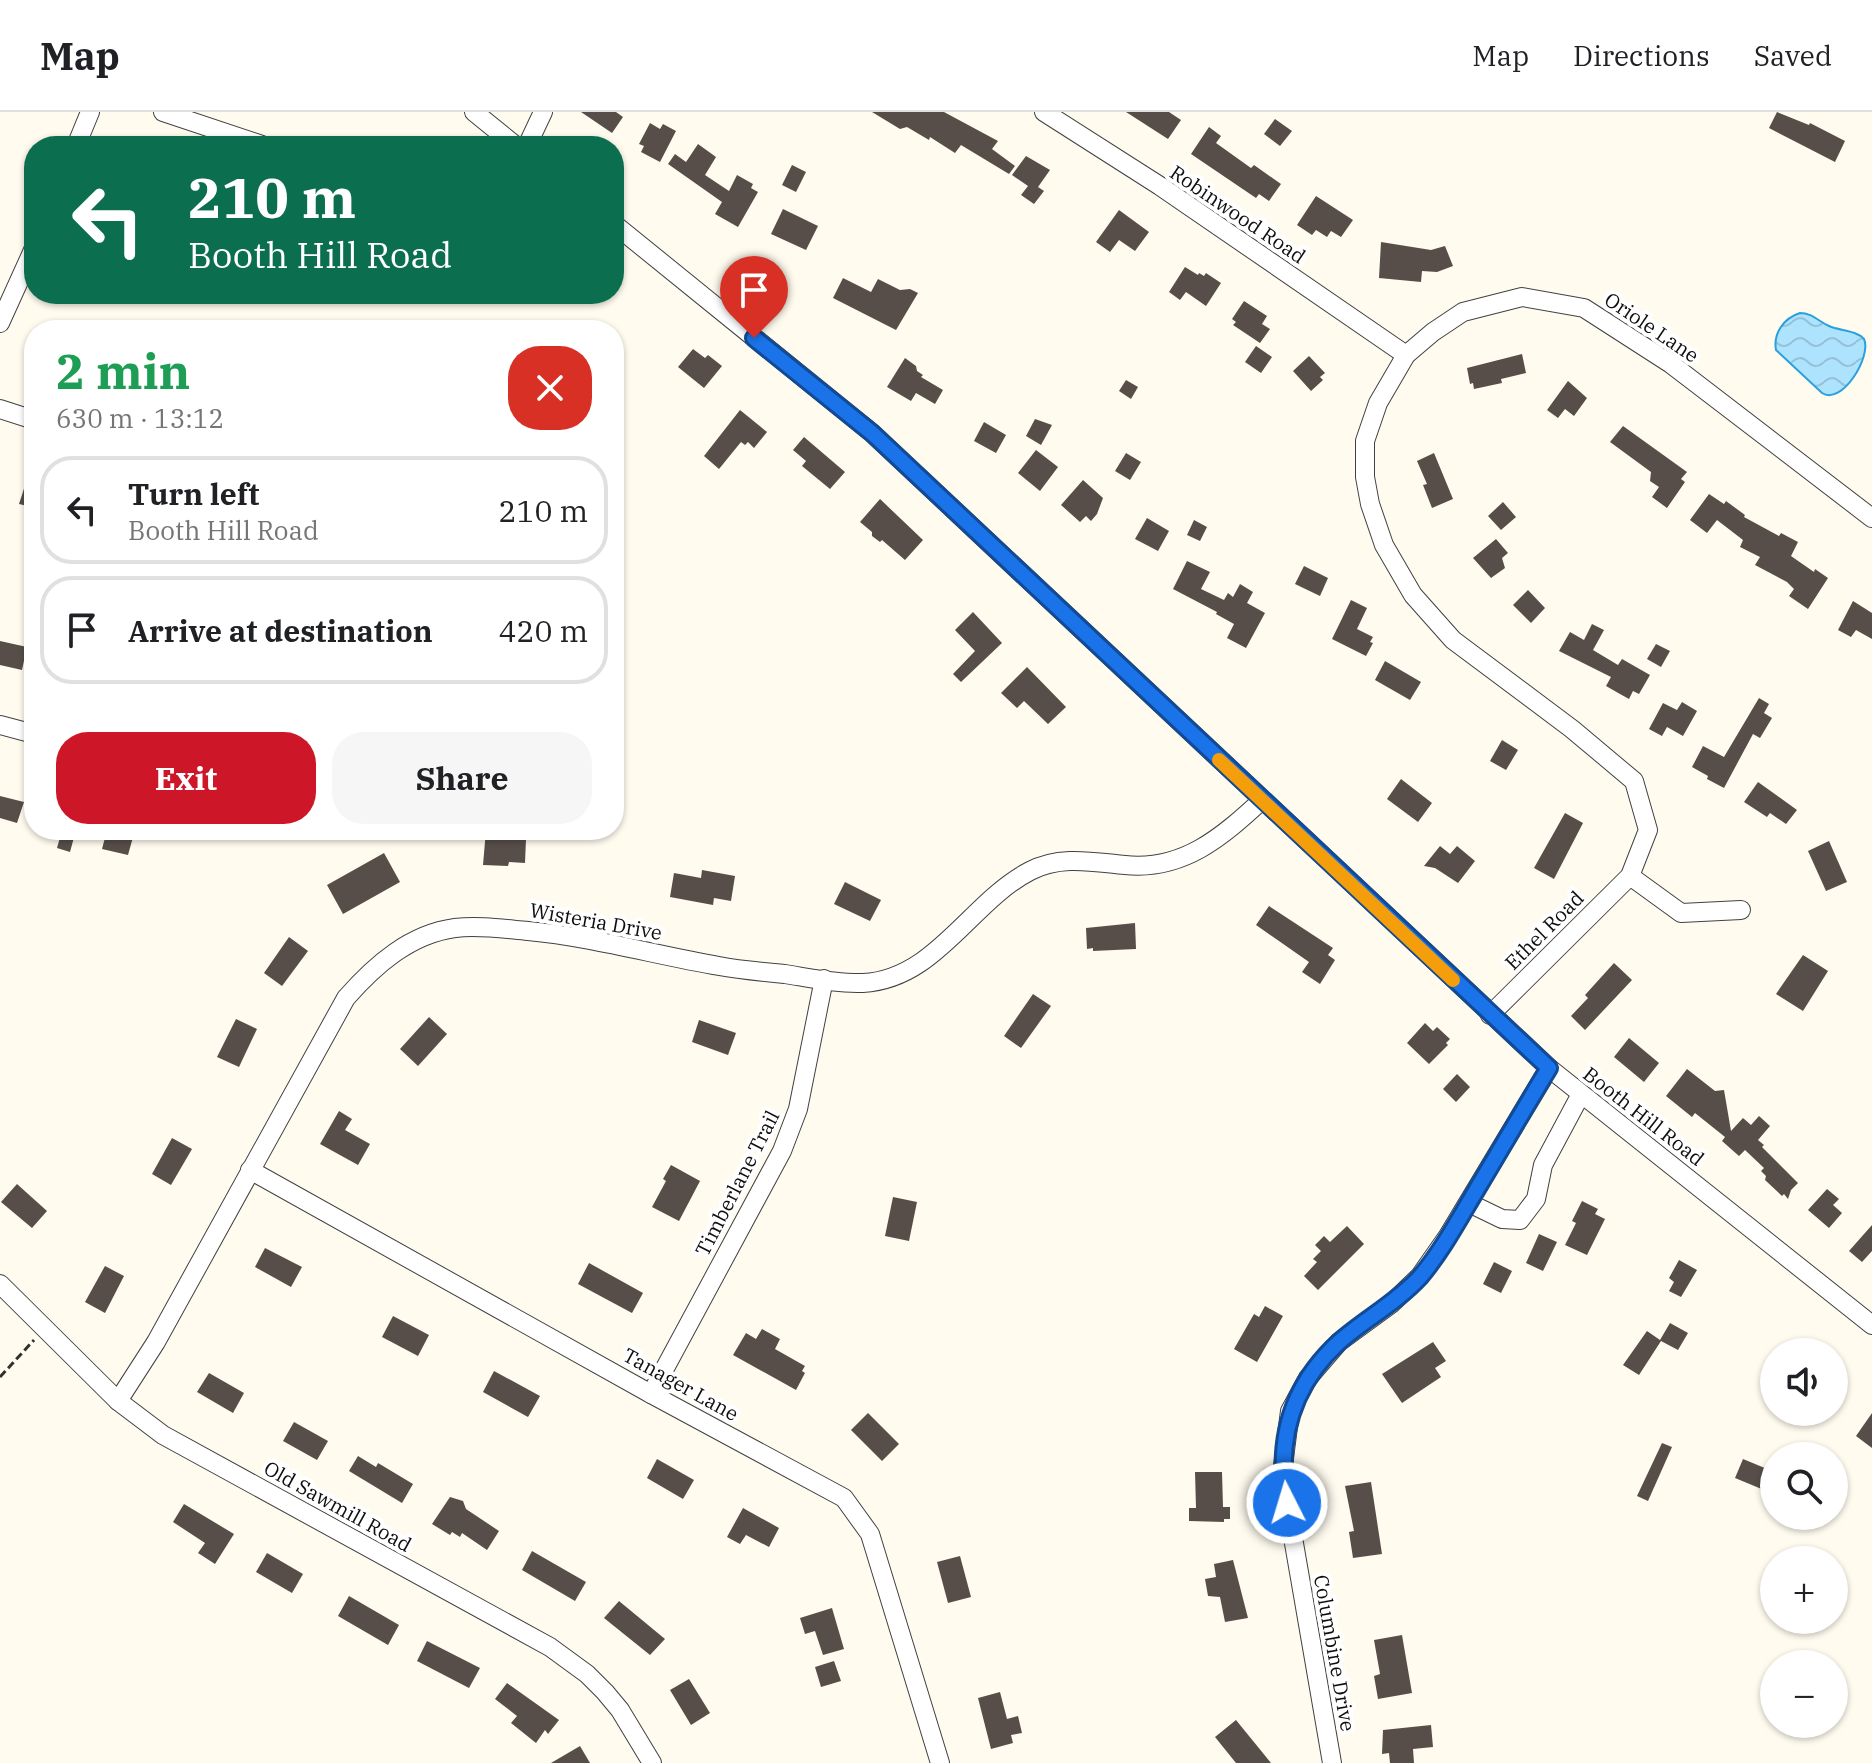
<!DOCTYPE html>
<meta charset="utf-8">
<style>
:root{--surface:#fff;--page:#f6f6f6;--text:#202124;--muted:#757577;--line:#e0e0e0;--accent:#ce1629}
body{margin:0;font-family:"IBM Plex Serif",serif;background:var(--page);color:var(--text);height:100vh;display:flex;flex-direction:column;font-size:30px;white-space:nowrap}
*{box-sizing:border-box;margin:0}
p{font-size:26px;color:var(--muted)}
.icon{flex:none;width:44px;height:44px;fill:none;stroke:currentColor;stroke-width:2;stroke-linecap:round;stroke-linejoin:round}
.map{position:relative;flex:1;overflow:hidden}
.side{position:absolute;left:24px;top:208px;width:600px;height:520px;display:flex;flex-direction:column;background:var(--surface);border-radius:32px;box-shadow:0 2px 6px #0004}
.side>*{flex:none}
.guide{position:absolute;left:24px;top:24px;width:600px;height:168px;border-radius:32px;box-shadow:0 2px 6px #0004;background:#0b6e4f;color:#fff;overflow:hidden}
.fabs{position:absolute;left:1760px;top:1226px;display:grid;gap:16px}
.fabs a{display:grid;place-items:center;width:88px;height:88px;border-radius:50%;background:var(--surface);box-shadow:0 2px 6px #0004;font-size:40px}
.pin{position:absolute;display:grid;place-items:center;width:68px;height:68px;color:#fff;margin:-82px -34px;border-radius:50% 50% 50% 0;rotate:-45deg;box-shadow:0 0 8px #0007}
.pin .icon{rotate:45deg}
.me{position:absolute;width:88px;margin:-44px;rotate:355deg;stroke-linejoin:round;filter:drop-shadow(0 0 6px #0008)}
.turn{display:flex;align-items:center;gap:28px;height:168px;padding:0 32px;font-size:36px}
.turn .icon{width:104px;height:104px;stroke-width:2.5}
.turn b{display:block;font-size:56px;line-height:68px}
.round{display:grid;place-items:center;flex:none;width:84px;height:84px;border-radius:32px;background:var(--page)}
.summary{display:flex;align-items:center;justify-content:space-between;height:136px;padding:0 32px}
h1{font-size:48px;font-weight:700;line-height:60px;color:#1e9e55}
.primary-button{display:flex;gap:16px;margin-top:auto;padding:16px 32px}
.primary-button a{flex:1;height:92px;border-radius:32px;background:var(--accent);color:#fff;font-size:32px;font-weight:700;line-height:92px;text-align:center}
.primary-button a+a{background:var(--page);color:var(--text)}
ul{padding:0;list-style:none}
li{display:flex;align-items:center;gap:24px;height:108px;margin:0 16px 12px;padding:0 16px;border:4px solid var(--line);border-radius:32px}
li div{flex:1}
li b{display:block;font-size:30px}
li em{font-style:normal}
header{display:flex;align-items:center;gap:48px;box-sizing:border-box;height:112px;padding:0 40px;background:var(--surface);border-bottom:2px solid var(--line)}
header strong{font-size:38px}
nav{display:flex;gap:44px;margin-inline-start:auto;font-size:28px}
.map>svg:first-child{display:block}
.water{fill:url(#water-waves);stroke:#2ba0dd;stroke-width:2}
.building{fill:#584e49}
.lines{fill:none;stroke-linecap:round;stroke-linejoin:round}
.minor-casing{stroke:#414141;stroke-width:20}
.path{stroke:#303030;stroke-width:3;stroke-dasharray:8 4;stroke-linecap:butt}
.minor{stroke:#fff;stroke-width:18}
.route-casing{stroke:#114b97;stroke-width:20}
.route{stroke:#1a73e8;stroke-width:14}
.slow{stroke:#f59e0b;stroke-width:14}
.labels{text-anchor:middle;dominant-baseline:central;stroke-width:8;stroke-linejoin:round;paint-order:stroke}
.street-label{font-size:20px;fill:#0e0e0e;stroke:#fff}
</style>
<header>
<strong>Map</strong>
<nav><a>Map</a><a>Directions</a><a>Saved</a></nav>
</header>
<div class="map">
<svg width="1872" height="1651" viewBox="0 0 1872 1651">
<defs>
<pattern id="water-waves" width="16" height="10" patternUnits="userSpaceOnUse" patternTransform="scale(2)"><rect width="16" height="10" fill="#ade3fd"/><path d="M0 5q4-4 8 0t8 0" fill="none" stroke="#94c2d8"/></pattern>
</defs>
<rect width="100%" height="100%" fill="#fffbef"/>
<path class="water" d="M1800 201C1812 201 1818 209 1829 214 1840 219 1856 218 1864 227 1872 244 1842 294 1822 281L1776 238C1773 221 1784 206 1800 201Z"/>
<g class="building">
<path d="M581 0H616L623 5 612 21Z"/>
<path d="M872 0H944L998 29 992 37 1015 54 1009 62 961 33 955 41 930 25 929 28 907 15 900 17Z"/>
<path d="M1126 0H1169L1181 8 1168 27Z"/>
<path d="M1777 0 1809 13 1810 11 1845 29 1835 50 1769 16Z"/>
<path d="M1275 7 1292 19 1280 34 1264 22Z"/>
<path d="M650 11 660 17 663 12 676 19 660 50 641 40 644 34 639 32Z"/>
<path d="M1209 15 1221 24 1216 31 1251 56 1254 53 1281 72 1269 89 1259 82 1256 86 1191 42Z"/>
<path d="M698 32 716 45 705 63 729 79 737 63 753 72 751 76 758 80 738 115 715 102 722 90 668 52 675 42 686 50Z"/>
<path d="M1026 44 1050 58 1038 75 1044 79 1034 92 1021 83 1028 74 1012 63Z"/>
<path d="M792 53 806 60 796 80 782 73Z"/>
<path d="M1316 84 1353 108 1341 125 1331 119 1327 125 1316 118 1312 123 1297 113Z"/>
<path d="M783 97 818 114 806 138 771 122Z"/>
<path d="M1119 98 1149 120 1135 139 1119 128 1110 140 1096 130Z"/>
<path d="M1381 130 1431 138 1445 134 1453 154 1437 160 1422 159 1421 170 1379 166Z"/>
<path d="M1185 155 1198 163 1199 161 1204 164 1206 161 1221 171 1206 194 1186 180 1180 188 1169 180Z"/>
<path d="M843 166 871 180 878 167 900 178 910 177 918 181 896 218 833 186Z"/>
<path d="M1244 189 1267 204 1262 212 1270 217 1260 231 1233 213 1236 210 1232 207Z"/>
<path d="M1256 234 1272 245 1261 261 1245 250Z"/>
<path d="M693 237 705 246 708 243 722 254 704 276 678 255Z"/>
<path d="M1522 242 1526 261 1501 267 1502 271 1474 277 1473 271 1470 272 1467 256Z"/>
<path d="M1309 244 1325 261 1320 265 1323 268 1311 279 1293 259Z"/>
<path d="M905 246 916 254 917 259 923 263 921 265 943 278 935 292 916 281 911 289 887 275Z"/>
<path d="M1126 268 1138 275 1131 287 1119 279Z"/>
<path d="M1568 269 1587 286 1574 304 1565 297 1558 306 1547 298Z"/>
<path d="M740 298 767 320 754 336 748 330 745 333 741 330 719 357 704 344Z"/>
<path d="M1035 307 1052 313 1041 333 1026 324Z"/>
<path d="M984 310 1006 323 996 341 974 329Z"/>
<path d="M1623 314 1687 360 1681 367 1685 370 1667 396 1652 385 1659 375 1650 369 1651 360 1610 330Z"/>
<path d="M804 325 845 360 830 377 802 354 806 349 793 338Z"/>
<path d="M1036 338 1058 355 1040 379 1018 361Z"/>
<path d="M1126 341 1141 350 1130 368 1115 359Z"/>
<path d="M1434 341 1453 387 1432 396 1423 373 1427 372 1417 349Z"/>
<path d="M31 355H34L32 395 19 392Z"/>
<path d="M1083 368 1103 386 1097 402 1091 409 1086 404 1080 410 1061 393Z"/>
<path d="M1709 382 1724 392 1726 389 1745 403 1744 405 1779 424 1781 421 1798 430 1791 444 1814 460 1815 457 1828 466 1808 497 1789 484 1794 477 1787 470 1755 453 1760 445 1740 435 1743 428 1717 408 1707 421 1690 408Z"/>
<path d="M880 387 923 428 905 448 882 428 880 430 872 424V420L860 410Z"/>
<path d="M1503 390 1516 405 1501 418 1488 404Z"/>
<path d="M1147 406 1169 419 1158 439 1135 427Z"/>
<path d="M1194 408 1207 415 1200 429 1187 423Z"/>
<path d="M1496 427 1508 441 1502 446 1505 456 1491 466 1473 446Z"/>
<path d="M1187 449 1210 460 1201 477 1224 488 1228 481 1233 485 1240 472 1253 480 1247 491 1265 501 1246 536 1227 526 1234 512 1216 502 1217 500 1173 477Z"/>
<path d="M1304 454 1328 466 1320 484 1295 472Z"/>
<path d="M1528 478 1545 496 1531 511 1513 493Z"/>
<path d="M1351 488 1367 496 1357 517 1373 525 1370 530 1373 531 1366 544 1332 527Z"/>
<path d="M1853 489 1872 501V527L1856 518 1851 525 1838 518Z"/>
<path d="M973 500 1002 531 961 570 953 562 975 539 955 518Z"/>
<path d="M1592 512 1604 518 1593 538 1618 553 1622 547 1650 563 1639 582 1633 579 1629 587 1620 582 1606 574 1611 565 1559 539 1570 520 1584 528Z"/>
<path d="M0 529 27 535 22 558 0 553Z"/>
<path d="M1656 532 1670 539 1661 555 1647 547Z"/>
<path d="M1385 549 1421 570 1410 588 1375 568Z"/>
<path d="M1027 555 1066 595 1048 612 1024 589 1017 596 1001 581Z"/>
<path d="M1759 586 1769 592 1764 601 1772 606 1760 626 1753 622 1724 676 1707 667 1708 664 1692 655 1703 634 1724 645Z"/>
<path d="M1682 590 1697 599 1683 624 1667 615 1662 624 1649 617 1663 591 1677 598Z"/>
<path d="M1502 628 1518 638 1506 658 1490 649Z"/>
<path d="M1401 667 1432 691 1418 710 1387 687Z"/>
<path d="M1758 670 1797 698 1786 712 1770 701 1767 705 1744 690Z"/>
<path d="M0 684 24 690 17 711 0 706Z"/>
<path d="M1565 701 1583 711 1554 767 1534 756Z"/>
<path d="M62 718H76L70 740 57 736Z"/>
<path d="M107 718H135L128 743 102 737Z"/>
<path d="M486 718H502L501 726 526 727 525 751 509 750 508 754 483 753Z"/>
<path d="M1829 729 1847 770 1826 779 1808 739Z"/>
<path d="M1440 734 1450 742 1457 734 1475 749 1458 771 1435 756 1424 754Z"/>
<path d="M384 741 400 770 343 802 327 773Z"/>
<path d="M702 758 735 764 731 789 714 786 713 793 670 785 674 761 701 766Z"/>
<path d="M845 770 881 788 870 809 834 792Z"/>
<path d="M1269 794 1333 836 1328 843 1335 848 1320 872 1302 860 1309 850 1256 813Z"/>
<path d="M1135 811 1136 837 1093 839V836L1087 837 1086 816Z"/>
<path d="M289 825 308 839 282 874 264 861Z"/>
<path d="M1803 843 1828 859 1803 899 1776 882Z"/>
<path d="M1614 851 1632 868 1585 918 1571 904 1588 886 1585 883Z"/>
<path d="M1033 882 1051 894 1021 936 1004 924Z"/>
<path d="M429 905 447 922 418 954 400 937Z"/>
<path d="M236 907 257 917 239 955 217 945Z"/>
<path d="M699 908 736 921 728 943 692 930Z"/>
<path d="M1425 911 1433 919 1437 915 1450 927 1446 931 1448 933 1429 952 1407 931Z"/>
<path d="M1629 926 1659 951 1644 970 1614 945Z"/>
<path d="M1687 957 1715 979 1724 978 1731 1019 1743 1006 1751 1013 1759 1004 1770 1014 1758 1028 1764 1033 1762 1035 1798 1071 1791 1078 1788 1087 1784 1082 1782 1084 1765 1068 1766 1064 1761 1059 1764 1056 1745 1038 1739 1044 1722 1029 1725 1025 1695 1001 1692 1005 1666 984Z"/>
<path d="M1457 962 1470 975 1456 990 1443 977Z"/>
<path d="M339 999 352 1007 345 1018 370 1032 358 1053 320 1032Z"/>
<path d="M172 1026 192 1037 171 1073 152 1062Z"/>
<path d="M671 1053 700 1069 679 1109 652 1095 666 1069 663 1067Z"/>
<path d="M17 1072 47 1099 32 1116 1 1090Z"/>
<path d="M1827 1077 1839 1087 1833 1093 1842 1101 1829 1116 1808 1098Z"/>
<path d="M893 1085 917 1090 909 1129 885 1124Z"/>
<path d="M1582 1089 1598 1097 1595 1102 1605 1107 1587 1143 1565 1133 1576 1111 1572 1109Z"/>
<path d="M1872 1113V1139L1862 1150 1849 1139Z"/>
<path d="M1347 1114 1364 1132 1318 1178 1304 1164 1317 1150 1313 1147 1321 1139 1315 1133 1324 1124 1330 1130Z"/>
<path d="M1539 1122 1557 1130 1543 1159 1526 1151Z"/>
<path d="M265 1136 302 1155 291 1175 255 1155Z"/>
<path d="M1679 1148 1697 1158 1681 1185 1669 1179 1674 1170 1669 1166Z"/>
<path d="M1494 1150 1512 1159 1501 1181 1483 1172Z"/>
<path d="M589 1151 643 1181 632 1201 578 1172Z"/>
<path d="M105 1154 124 1164 105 1201 85 1190Z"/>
<path d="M1265 1194 1283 1204 1257 1250 1234 1237 1254 1202 1259 1205Z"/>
<path d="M393 1204 429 1223 418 1244 382 1225Z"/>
<path d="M1670 1211 1688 1221 1678 1238 1661 1229 1639 1263 1623 1253 1647 1219 1660 1228Z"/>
<path d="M762 1217 780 1227 775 1237 805 1254 802 1259 805 1261 796 1278 733 1243 746 1221 756 1227Z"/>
<path d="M1433 1230 1446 1249 1435 1256 1441 1265 1402 1291 1382 1262Z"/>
<path d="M494 1259 540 1284 528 1305 483 1280Z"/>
<path d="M209 1261 244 1281 233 1301 197 1280Z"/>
<path d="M868 1301 899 1332 882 1349 851 1318Z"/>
<path d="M1872 1301V1336L1856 1324Z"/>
<path d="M294 1310 328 1329 317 1348 283 1329Z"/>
<path d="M1662 1331 1672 1335 1648 1389 1637 1384Z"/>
<path d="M358 1344 376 1355 378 1351 413 1372 402 1391 349 1359Z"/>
<path d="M657 1347 694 1368 683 1387 647 1366Z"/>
<path d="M1743 1347 1772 1359 1764 1378 1735 1366Z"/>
<path d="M1195 1360H1222L1223 1395H1230V1407H1224V1410L1189 1409V1396H1196Z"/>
<path d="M1371 1370 1382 1442 1353 1446 1349 1420 1354 1419 1345 1374Z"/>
<path d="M450 1385 463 1389 466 1397 499 1419 487 1438 462 1421 460 1425 452 1420 450 1423 432 1412Z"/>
<path d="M184 1392 234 1422 215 1452 198 1441 205 1431 173 1410Z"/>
<path d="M743 1396 779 1416 769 1435 746 1423 740 1432 727 1425Z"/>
<path d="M532 1439 586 1470 575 1489 522 1458Z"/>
<path d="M267 1441 303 1462 292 1481 256 1460Z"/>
<path d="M960 1444 971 1485 948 1491 937 1450Z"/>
<path d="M1233 1448 1248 1506 1225 1510 1220 1485 1208 1484 1205 1467 1216 1465 1214 1452Z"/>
<path d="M349 1484 399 1513 388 1533 338 1504Z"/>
<path d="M619 1489 665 1527 650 1543 604 1506Z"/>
<path d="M832 1496 844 1537 823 1543 815 1519 805 1522 800 1506Z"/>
<path d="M1402 1523 1412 1581 1378 1587 1374 1564 1380 1562 1374 1528Z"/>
<path d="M427 1529 480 1556 469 1576 417 1549Z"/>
<path d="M834 1549 841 1569 821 1575 815 1555Z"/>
<path d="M689 1567 710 1601 691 1613 670 1578Z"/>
<path d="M507 1571 559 1608 548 1622 545 1618 536 1631 511 1611 517 1604 495 1587Z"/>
<path d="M1000 1580 1007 1607 1018 1604 1022 1621 1011 1623 1013 1631 991 1637 978 1586Z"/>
<path d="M1236 1608 1271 1651H1236L1215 1625Z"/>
<path d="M1431 1613 1433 1635 1413 1637 1414 1651H1390L1389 1641 1382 1642 1383 1618Z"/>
<path d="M580 1634 590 1651H551Z"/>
</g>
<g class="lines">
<defs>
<g id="minor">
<path d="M163 0 262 33"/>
<path d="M474 0 516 34"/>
<path d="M1044 0 1160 74 1406 243"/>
<path d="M76 34 90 0"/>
<path d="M527 34 543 0"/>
<path d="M614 112 872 321 1549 956 1872 1213"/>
<path d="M0 211 34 136"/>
<path d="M0 297 34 308"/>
<path d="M0 613 34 622"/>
<path d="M1630 764 1681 801 1741 798"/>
<path d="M1490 903 1630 764 1648 718 1634 669 1572 617 1453 528 1413 483 1384 433 1370 392 1365 365V329L1378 291 1406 243 1433 220 1463 200 1522 185 1584 196 1671 252 1872 406"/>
<path d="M250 1058 651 1282 844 1386 870 1422 940 1651"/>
<path d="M1469 1091 1502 1107 1520 1108 1536 1087 1543 1053 1581 982"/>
<path d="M0 1172 118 1289 163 1323 550 1535 587 1562 605 1580 620 1598 652 1651"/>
<path d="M651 1282 782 1039 798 997 824 867"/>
<path d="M118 1289 156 1230 346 886C375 853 410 822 455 816 479 813 505 817 528 819 592 825 655 843 719 854 740 858 763 860 785 862 810 866 837 872 863 871 936 867 970 790 1030 759 1060 743 1093 750 1125 753 1183 759 1222 725 1262 688"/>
<path d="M1332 1651 1282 1362 1290 1299 1308 1266 1339 1230 1391 1192 1420 1164 1448 1124 1549 956"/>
</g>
</defs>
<use href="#minor" class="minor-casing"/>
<path class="path" d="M0 1265 34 1228"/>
<use href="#minor" class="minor"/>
</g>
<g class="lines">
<defs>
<path id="route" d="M754 226 872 321 1549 956C1524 997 1501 1037 1477 1077 1459 1107 1442 1139 1420 1165 1396 1191 1365 1207 1339 1230 1291 1274 1276 1328 1287 1391"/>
</defs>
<use href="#route" class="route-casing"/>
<use href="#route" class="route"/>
<path class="slow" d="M1219 648 1453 868"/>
</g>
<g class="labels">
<g class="street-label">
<text transform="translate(1238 102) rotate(34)">Robinwood Road</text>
<text transform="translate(1652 215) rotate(34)">Oriole Lane</text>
<text transform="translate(596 809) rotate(10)">Wisteria Drive</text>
<text transform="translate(1544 818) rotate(-45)">Ethel Road</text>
<text transform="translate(1644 1004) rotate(38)">Booth Hill Road</text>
<text transform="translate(737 1071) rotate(-63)">Timberlane Trail</text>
<text transform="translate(681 1272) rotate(29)">Tanager Lane</text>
<text transform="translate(338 1394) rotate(29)">Old Sawmill Road</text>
<text transform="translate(1335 1541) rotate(80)">Columbine Drive</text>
</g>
</g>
</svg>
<div class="fabs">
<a><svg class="icon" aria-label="sound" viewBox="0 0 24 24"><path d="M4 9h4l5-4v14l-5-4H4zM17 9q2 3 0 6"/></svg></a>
<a><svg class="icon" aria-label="search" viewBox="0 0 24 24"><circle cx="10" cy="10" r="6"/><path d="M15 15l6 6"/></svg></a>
<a>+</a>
<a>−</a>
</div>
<div class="pin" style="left:754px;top:226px;background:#d93025"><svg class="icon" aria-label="arrive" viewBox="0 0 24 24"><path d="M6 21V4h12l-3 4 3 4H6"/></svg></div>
<svg class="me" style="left:1287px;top:1391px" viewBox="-20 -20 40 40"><circle r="17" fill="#1a73e8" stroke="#fff" stroke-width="3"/><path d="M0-11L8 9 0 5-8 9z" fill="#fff"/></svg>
<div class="guide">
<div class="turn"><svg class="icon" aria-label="left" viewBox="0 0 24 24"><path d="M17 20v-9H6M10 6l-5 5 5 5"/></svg><div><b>210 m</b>Booth Hill Road</div></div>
</div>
<section class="side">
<div class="summary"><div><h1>2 min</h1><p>630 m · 13:12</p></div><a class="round" style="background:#d93025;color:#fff"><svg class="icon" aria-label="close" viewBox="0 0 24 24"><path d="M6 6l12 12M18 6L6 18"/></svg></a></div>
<ul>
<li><svg class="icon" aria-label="left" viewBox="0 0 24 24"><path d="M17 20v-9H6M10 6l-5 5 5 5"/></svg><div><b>Turn left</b><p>Booth Hill Road</p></div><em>210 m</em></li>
<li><svg class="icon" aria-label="arrive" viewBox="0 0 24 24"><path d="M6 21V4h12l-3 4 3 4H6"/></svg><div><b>Arrive at destination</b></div><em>420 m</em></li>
</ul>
<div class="primary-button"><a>Exit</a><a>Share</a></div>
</section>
</div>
